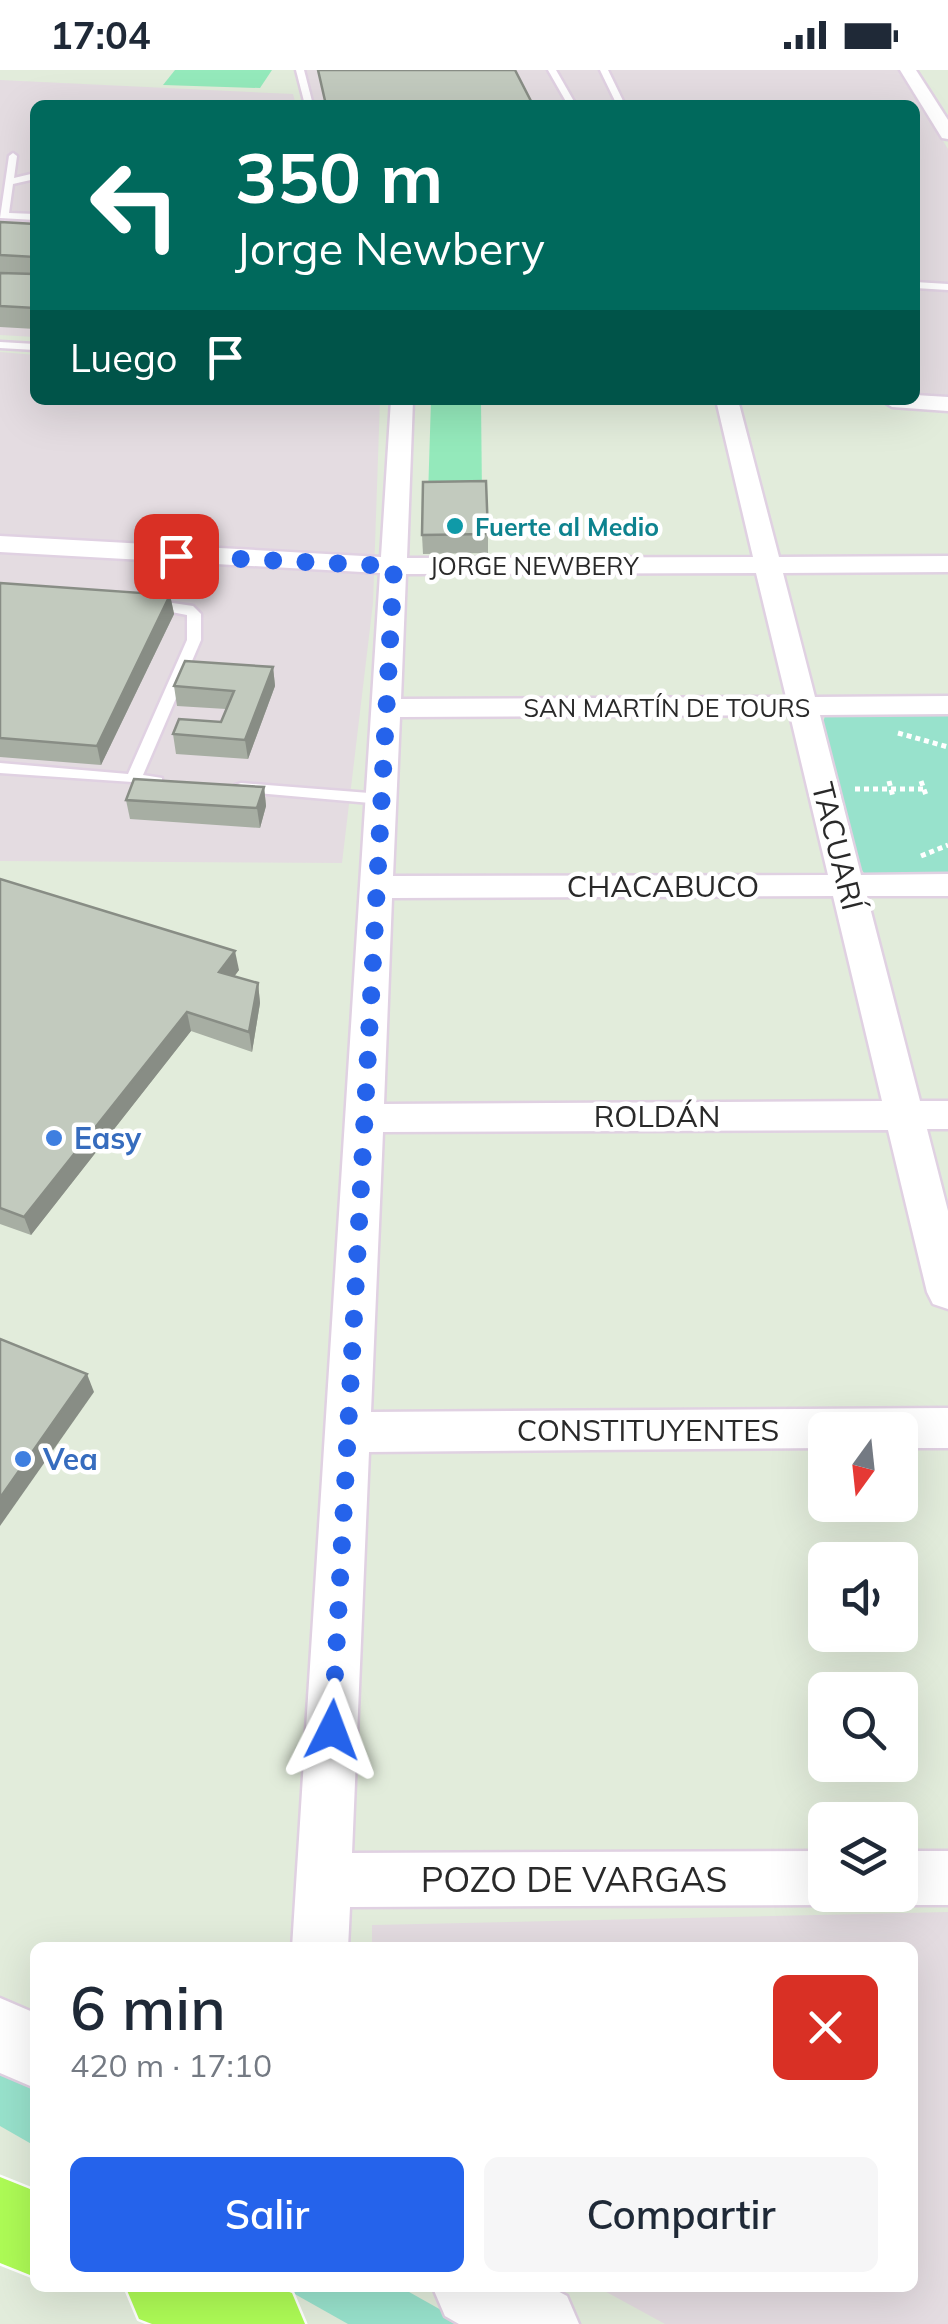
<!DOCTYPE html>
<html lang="es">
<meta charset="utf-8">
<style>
:root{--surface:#fff;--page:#f6f6f7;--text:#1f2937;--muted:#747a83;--accent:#2563eb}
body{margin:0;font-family:Mulish,sans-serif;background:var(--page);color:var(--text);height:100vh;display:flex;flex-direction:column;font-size:38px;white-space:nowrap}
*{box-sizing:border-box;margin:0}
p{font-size:32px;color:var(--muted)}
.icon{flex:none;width:55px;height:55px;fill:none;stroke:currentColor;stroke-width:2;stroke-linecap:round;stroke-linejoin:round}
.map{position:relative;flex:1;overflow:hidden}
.drawer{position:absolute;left:30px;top:1872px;width:888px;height:350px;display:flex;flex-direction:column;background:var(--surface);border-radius:15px;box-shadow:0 10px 40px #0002}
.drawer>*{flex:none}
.top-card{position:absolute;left:30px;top:30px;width:890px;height:305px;border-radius:15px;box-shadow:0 10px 40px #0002;background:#00695c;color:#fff;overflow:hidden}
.needle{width:65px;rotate:195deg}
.tools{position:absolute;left:808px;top:1342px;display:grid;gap:20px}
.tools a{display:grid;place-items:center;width:110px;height:110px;border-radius:15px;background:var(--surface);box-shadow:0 10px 40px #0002;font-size:50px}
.pin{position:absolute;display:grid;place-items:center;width:85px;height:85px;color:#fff;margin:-42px;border-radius:20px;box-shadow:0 5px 15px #0006}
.me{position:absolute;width:110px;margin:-55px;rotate:3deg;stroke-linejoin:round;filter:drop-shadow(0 0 8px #0008)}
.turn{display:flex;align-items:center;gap:35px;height:210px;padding:0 40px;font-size:45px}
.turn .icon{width:130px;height:130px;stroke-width:2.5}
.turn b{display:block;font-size:70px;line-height:85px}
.then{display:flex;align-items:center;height:95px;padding:0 40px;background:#0003;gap:20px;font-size:38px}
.round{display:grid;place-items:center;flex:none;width:105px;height:105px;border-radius:15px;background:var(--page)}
.head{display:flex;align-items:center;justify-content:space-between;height:170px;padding:0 40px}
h1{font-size:60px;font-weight:600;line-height:75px}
.primary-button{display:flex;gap:20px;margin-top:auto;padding:20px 40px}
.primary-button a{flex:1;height:115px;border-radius:15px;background:var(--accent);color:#fff;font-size:40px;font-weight:600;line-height:115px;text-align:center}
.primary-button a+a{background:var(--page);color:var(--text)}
.status{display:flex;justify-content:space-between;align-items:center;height:70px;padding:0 50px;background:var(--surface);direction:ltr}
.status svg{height:28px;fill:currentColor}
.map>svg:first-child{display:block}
.industrial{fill:#e4dce1}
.green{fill:#98e2cc}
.pitch{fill:#94e9bb}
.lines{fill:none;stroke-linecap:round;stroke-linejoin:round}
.service-casing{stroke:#e0d1e2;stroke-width:5}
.minor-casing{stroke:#e0d1e2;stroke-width:5}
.tertiary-casing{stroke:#e0d1e2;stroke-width:5}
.motorway-casing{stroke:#fff;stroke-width:5}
.path{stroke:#fff;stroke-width:5;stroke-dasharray:5 4;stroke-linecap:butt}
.service{fill:#fff;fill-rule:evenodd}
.minor{fill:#fff;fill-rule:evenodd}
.tertiary{fill:#fff;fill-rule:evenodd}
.motorway{fill:#aefc56;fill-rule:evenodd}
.wall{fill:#a7aea3}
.shaded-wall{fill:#888d85}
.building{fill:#c2cabe;stroke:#888d85;stroke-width:2.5}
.route{stroke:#2563eb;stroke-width:18;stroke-dasharray:0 32.4}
.culture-dot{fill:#0f9aa8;stroke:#fff;stroke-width:4}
.shop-dot{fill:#3f7fe0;stroke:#fff;stroke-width:4}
.labels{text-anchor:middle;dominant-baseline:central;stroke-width:9;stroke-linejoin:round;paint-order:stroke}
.far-culture-label{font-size:25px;font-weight:bold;fill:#0d838f;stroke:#fff;text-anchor:start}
.far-street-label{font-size:25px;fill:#292929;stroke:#fff}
.street-label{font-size:30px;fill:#292929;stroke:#fff}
.shop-label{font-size:30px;font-weight:bold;fill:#366cbe;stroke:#fff;text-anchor:start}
.near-street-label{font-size:35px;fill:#292929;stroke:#fff}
</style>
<div class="status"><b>17:04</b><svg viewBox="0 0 49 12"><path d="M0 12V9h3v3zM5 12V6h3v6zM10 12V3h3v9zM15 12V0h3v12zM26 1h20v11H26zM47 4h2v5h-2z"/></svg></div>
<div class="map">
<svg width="948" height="2254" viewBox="0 0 948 2254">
<rect width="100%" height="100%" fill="#e2ecdb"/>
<g class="industrial">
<path d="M300 0H900L948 79V328L915 326V35H309Z"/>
<path d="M0 10 293 24 296 35H35V267L0 265Z"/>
<path d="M0 282 35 285V330H380L373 533 342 793 0 791Z"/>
<path d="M948 1842V2254H665L599 2218H912V1878L372 1877V1855Z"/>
</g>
<g class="green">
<path d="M834 642H948V806L864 803 856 792 823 654 825 645Z"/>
<path d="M0 1995 35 2014V2076L0 2056Z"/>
<path d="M284 2218H402L466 2254H348Z"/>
</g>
<g class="pitch">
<path d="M175 0H272L260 18 163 15Z"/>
<path d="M431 330H481L482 427H428Z"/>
</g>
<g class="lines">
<defs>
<g id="service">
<path d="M296 0H304L313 35H305Z"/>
<path d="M548 0H556L576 35H568Z"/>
<path d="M600 0H608L625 35H617Z"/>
<path d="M13 83 17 86 14 108 35 103V109L13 114 9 143 35 144V150L0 148 9 86Z"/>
<path d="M915 212 948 214V220L915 218Z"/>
<path d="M0 272 35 274V280L0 278Z"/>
<path d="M145 529 193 536 201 544V570L143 705 162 708V714L0 703V693L128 704 187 570V545L140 536V530Z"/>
<path d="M241 713 382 724 390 729 382 734 235 721V715Z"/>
</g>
<g id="minor">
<path d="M900 0H916L948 50V69L942 68Z"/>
<path d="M915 325 948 327V341L892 337 881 330H915Z"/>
<path d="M391 330H413L407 488 753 487 716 330H738L779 487 948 486V502L783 503 815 627 948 626V644L820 645 861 805 948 804V826H867L920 1031H948V1059H927L948 1141V1239L933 1234 927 1222 888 1060 383 1062 371 1342 948 1338V1378H900V1360H825V1378L369 1382 352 1783 825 1781V1825H845L825 1835 350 1837 348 1878H292L380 503 0 482V466L381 487ZM756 503 786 627 401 629 406 504ZM790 645 828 805 393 806 400 647ZM833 826 882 1031 384 1034 392 828Z"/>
<path d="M900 1781H948V1835H900L881 1827 900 1825Z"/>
</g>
<g id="tertiary">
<path d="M0 1928 35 1943V2018L0 2003Z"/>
<path d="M433 2218H552L567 2226 579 2254H459L445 2246Z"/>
</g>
<g id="motorway">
<path d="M0 2107 35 2121V2207L0 2193Z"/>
<path d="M126 2218H279L292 2223 305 2254H152L139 2249Z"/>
</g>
</defs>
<use href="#service" class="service-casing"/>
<use href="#minor" class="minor-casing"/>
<use href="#tertiary" class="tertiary-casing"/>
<use href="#motorway" class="motorway-casing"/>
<g class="path">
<path d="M898 663 948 677"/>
<path d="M889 711 893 727"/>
<path d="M921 711 927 728"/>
<path d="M855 719H924"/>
<path d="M921 786 948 775"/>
</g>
<use href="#service" class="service"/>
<use href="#minor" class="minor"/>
<use href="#tertiary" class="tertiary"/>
<use href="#motorway" class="motorway"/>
</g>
<g class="wall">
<path d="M0 152 35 154V259L0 257Z"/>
<path d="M488 464V483L423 484 422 465Z"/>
<path d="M0 513 170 525 174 544 101 695 0 687Z"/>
<path d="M273 597 275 616 248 689 176 684 173 664 221 652 226 639 177 636 174 616Z"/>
<path d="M264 717 266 736 260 758 130 749 126 730Z"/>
<path d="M0 809 239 900 234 906 258 913 260 933 252 982 191 961 31 1165 0 1154Z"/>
</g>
<g class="shaded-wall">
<path d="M170 525 174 544 101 695 97 676Z"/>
<path d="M273 597 275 616 248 689 245 670Z"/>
<path d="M264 717 266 736 260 758 257 738Z"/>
<path d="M235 881 239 900 223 922 219 902Z"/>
<path d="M258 913 260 933 252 982 249 962Z"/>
<path d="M187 942 191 961 31 1165 24 1147Z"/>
<path d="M87 1304 94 1322 0 1456V1428Z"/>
</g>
<g class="building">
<path d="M318 0H515L533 35H326Z"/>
<path d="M0 152 35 154V187L0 185Z"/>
<path d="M0 203 35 204V238L0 236Z"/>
<path d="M486 411 488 464 422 465 423 412Z"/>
<path d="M0 513 170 525 97 676 0 668Z"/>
<path d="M185 591 273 597 245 670 173 664 179 649 221 652 234 621 174 616Z"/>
<path d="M134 709 264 717 257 738 126 730Z"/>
<path d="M0 809 235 881 219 902 258 913 249 962 187 942 24 1147 0 1138Z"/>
<path d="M0 1269 87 1304 0 1428Z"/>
</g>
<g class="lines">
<path class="route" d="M176 486 394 496 332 1660"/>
</g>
<circle class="culture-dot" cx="455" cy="456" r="10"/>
<g class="shop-dot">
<circle cx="54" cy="1068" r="10"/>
<circle cx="23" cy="1389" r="10"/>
</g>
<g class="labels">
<g class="far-culture-label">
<text x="475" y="456">Fuerte al Medio</text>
</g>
<g class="far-street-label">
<text x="534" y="495">JORGE NEWBERY</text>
<text x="667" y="637">SAN MARTÍN DE TOURS</text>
</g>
<g class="street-label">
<text transform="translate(838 776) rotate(76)">TACUARÍ</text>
<text x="663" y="816">CHACABUCO</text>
<text x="657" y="1046">ROLDÁN</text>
<text x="648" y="1360">CONSTITUYENTES</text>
</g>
<g class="shop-label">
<text x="74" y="1068">Easy</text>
<text x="43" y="1389">Vea</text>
</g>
<g class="near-street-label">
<text x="574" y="1809">POZO DE VARGAS</text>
</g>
</g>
</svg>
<div class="tools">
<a><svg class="needle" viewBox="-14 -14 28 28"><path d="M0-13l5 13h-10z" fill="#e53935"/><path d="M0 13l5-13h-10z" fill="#747a83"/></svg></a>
<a><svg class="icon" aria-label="sound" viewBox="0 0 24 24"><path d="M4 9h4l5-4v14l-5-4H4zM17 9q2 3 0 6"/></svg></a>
<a><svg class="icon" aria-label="search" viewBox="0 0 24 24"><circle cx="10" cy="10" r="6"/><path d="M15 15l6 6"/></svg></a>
<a><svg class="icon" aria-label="layers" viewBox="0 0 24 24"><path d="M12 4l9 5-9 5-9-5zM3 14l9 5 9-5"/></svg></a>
</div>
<div class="pin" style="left:176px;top:486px;background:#d93025"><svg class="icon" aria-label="arrive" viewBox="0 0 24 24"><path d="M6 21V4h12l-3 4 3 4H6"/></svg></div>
<svg class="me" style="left:332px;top:1660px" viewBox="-20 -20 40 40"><path d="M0-17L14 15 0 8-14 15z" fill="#2563eb" stroke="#fff" stroke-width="4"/></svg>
<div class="top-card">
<div class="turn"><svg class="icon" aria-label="left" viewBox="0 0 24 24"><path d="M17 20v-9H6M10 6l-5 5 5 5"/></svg><div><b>350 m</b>Jorge Newbery</div></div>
<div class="then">Luego<svg class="icon" aria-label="arrive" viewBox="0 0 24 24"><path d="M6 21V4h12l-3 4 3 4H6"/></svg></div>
</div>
<section class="drawer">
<div class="head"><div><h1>6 min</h1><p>420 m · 17:10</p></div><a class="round" style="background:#d93025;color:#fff"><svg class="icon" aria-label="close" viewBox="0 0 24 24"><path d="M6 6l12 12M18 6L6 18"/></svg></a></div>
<div class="primary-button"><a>Salir</a><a>Compartir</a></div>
</section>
</div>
